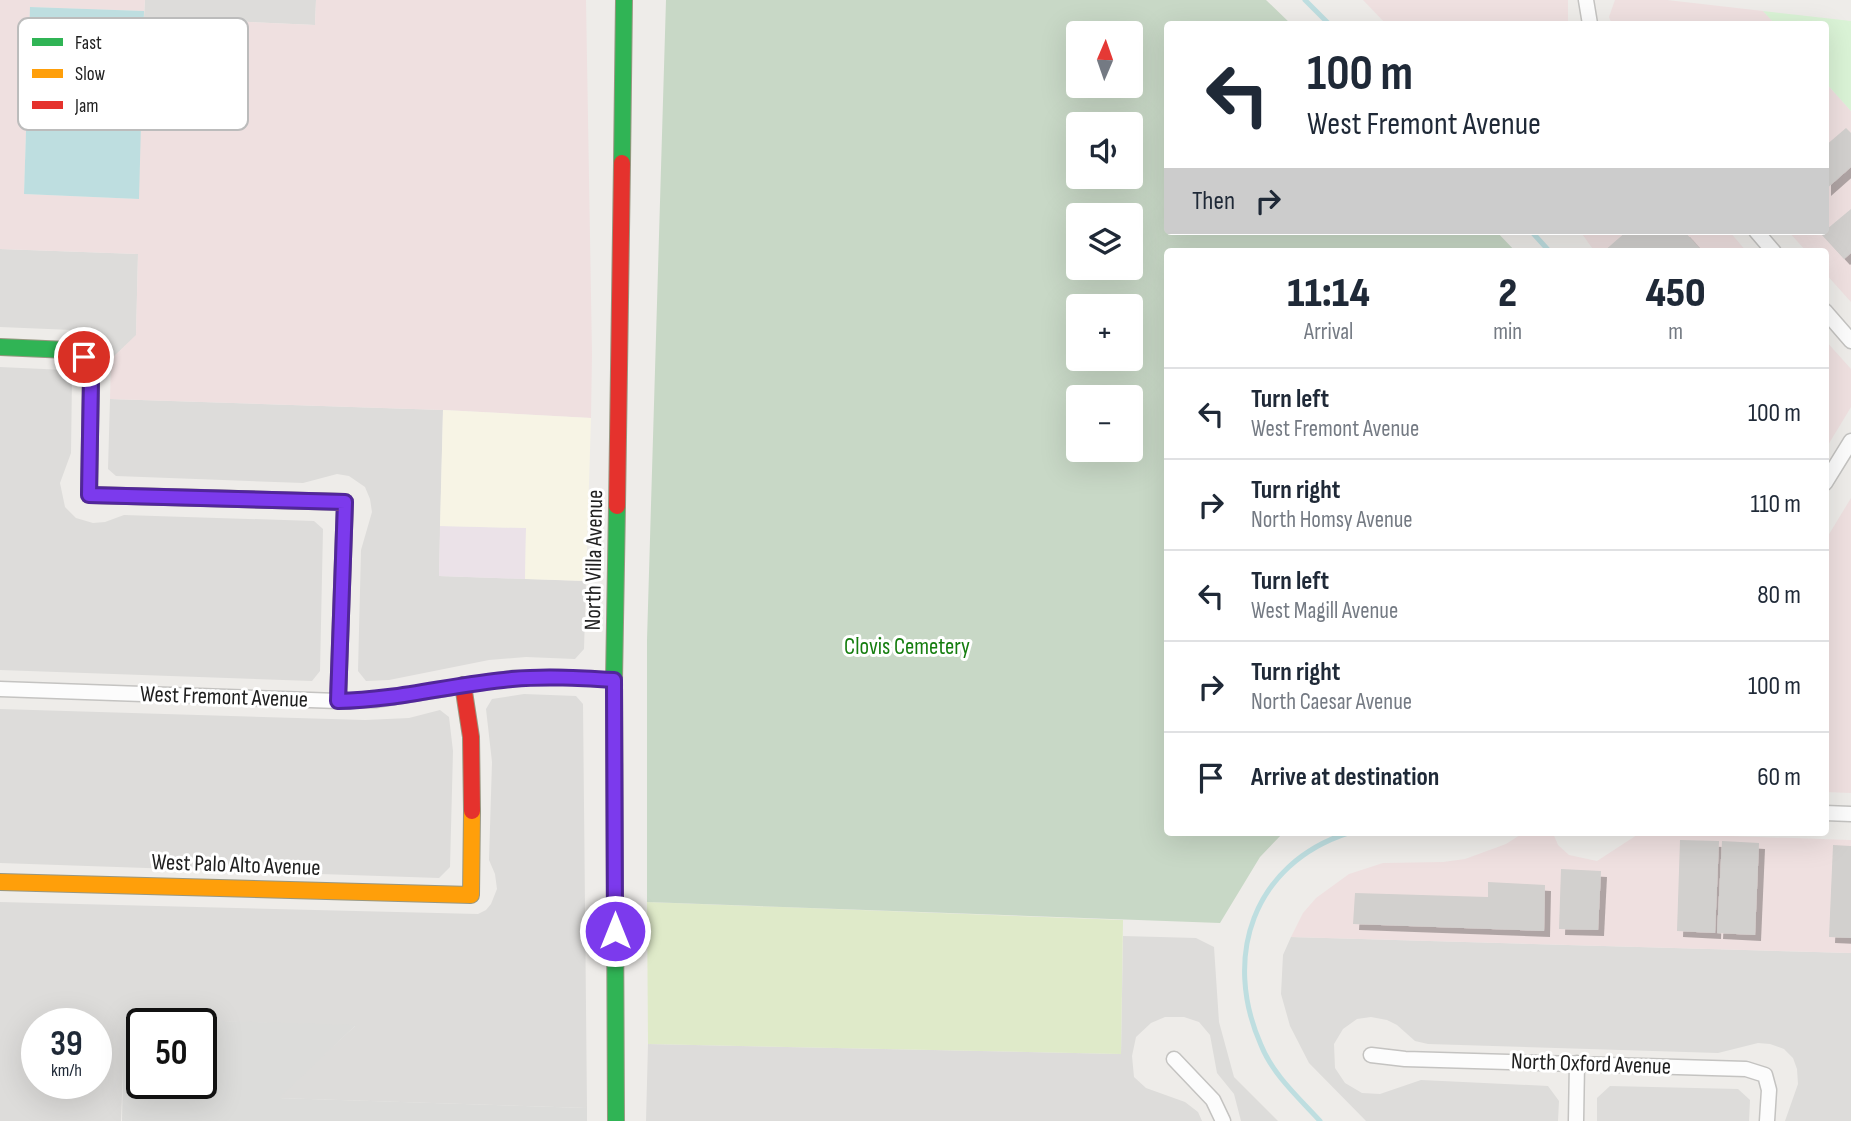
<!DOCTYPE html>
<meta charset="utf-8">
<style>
:root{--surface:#fff;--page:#f2f2f3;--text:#1f2937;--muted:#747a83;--line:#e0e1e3}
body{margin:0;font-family:"Sofia Sans Condensed",sans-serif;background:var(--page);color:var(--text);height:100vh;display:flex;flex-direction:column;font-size:26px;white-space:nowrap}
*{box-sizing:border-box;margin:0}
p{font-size:23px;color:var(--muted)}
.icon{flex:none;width:38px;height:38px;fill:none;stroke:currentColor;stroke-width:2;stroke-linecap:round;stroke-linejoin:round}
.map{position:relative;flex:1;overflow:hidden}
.details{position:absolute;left:1164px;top:248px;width:665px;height:588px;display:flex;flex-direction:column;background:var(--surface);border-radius:7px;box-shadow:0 7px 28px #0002}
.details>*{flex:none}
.hud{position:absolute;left:1164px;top:21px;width:665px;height:214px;border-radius:7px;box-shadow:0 7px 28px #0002;background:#fff;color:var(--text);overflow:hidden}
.needle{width:46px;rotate:2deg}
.tools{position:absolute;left:1066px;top:21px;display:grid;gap:14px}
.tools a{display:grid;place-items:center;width:77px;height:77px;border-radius:7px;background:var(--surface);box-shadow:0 7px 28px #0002;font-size:35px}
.speed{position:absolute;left:21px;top:1008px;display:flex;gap:14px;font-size:35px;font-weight:700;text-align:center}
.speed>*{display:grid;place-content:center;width:91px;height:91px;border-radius:50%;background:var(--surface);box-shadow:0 7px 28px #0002;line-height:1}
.speed small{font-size:18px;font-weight:400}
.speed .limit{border:4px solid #111;border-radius:10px;background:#fff;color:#111}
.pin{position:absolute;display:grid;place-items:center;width:60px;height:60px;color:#fff;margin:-30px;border:4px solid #fff;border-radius:50%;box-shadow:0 2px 7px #0007}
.me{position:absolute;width:77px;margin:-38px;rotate:0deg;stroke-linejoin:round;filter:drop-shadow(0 0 5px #0008)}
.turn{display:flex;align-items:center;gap:24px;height:147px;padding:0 28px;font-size:32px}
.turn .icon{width:91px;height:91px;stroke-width:2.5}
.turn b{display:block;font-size:49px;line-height:60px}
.then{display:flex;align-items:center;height:66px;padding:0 28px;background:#0003;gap:14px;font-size:26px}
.eta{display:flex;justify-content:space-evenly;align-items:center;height:119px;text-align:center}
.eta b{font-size:42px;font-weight:800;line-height:49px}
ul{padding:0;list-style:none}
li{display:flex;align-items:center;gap:21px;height:91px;padding:0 28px;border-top:2px solid var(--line)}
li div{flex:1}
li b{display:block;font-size:26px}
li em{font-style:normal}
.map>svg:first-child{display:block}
.residential{fill:#dddcda;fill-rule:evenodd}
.commercial{fill:#efe0e0}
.industrial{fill:#ebe2e8}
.education{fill:#f7f4e5}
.religious{fill:#dcdcda;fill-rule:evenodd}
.grass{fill:#dfeac9}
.cemetery{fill:#c8d8c6;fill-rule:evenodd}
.park{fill:#daf3d6}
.water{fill:#bedee0}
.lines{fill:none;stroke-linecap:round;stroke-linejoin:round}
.stream{stroke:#bedee0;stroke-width:5}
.building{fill:#d2d0ce;filter:url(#shadow)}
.street-casing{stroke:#c4c3c1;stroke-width:17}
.fast-casing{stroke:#989781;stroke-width:18}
.slow-casing{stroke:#989781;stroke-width:18}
.jam-casing{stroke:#989781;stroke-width:18}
.street{stroke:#fcfcfc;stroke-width:14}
.fast{stroke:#30b455;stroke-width:16}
.slow{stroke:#ff9f0a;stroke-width:16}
.jam{stroke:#e5322d;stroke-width:16}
.route-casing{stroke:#51269a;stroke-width:18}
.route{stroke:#7c3aed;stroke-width:12}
.labels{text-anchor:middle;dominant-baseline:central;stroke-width:6;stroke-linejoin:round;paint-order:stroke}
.street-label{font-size:23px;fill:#202020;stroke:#fff}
.park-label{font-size:23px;fill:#157d0f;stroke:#fff}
.key{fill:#fff;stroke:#bcbcbc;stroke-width:2}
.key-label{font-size:19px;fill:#202020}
</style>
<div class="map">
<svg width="1851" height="1121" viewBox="0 0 1851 1121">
<defs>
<filter id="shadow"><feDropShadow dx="6" dy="6" stdDeviation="0" flood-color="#0004"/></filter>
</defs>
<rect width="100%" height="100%" fill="#eeece9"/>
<g class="residential">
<path d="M145 0H316L315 25 144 17Z"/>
<path d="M0 249 138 254 136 336 111 359 105 343 92 334 72 330 0 327Z"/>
<path d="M0 367 65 370 72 378 71 453 60 483 65 507 76 518 93 523 105 522 124 515 314 521 323 529 320 671 312 681 0 670Z"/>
<path d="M110 399 443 410 439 576 586 581 584 649 575 659 526 657 489 660 389 680 366 681 358 671 361 550 372 512 370 499 365 487 349 476 337 474 303 483 116 476 108 469Z"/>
<path d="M524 694 576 696 583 704 587 1108 277 1098 355 1026 125 1018 121 1121H0V902L478 914 486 910 491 904 497 889 495 874 489 860 492 762 486 709 492 699ZM37 1024H96V1083H37Z"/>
<path d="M0 709 365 720 409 718 440 710 449 717 453 751 450 867 439 878 0 863Z"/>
<path d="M1123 936 1196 938 1214 947 1219 1022 1234 1077 1278 1121H1241L1234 1094 1217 1073 1210 1035 1199 1022 1184 1017H1165L1151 1023 1136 1037 1132 1056 1134 1077 1146 1088 1185 1102 1198 1112 1202 1121H646L648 1044 1121 1054Z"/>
<path d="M1291 937 1851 953V1121H1785L1798 1084 1797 1069 1793 1058 1784 1049 1770 1044 1758 1043 1718 1053 1428 1044 1415 1041 1397 1025 1387 1020 1371 1017 1357 1019 1343 1029 1334 1044 1335 1068 1345 1083 1362 1093 1380 1094 1421 1080 1548 1086 1559 1101 1558 1121H1366L1309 1063 1290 1026 1281 994 1283 955Z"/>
<path d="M1610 1086 1738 1089 1750 1100 1749 1121H1597V1098Z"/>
</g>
<g class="commercial">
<path d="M0 0H145L144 11 30 7 24 194 138 199 144 17 315 25 316 0H586L592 354 591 418 443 410 110 399 111 359 136 335 138 254 0 249Z"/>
<path d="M1363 0H1568V24H1386Z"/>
<path d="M1615 0H1667L1763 11 1775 24H1612L1609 17Z"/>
<path d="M1825 82 1851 111V302L1825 273V252H1807L1788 231H1825Z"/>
<path d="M1580 231H1729L1747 252H1595Z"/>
<path d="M1825 340 1851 369V407L1825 450Z"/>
<path d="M1851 498V793L1825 792V541Z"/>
<path d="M1523 833H1553L1558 845 1569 855 1597 861 1640 833 1851 840V953L1291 937 1303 913 1316 898 1349 874 1383 863 1443 862 1465 859 1506 844Z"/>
</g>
<path class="industrial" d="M440 526 526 528 525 579 439 576Z"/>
<path class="education" d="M443 410 591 418 586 581 525 579 526 528 440 526Z"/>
<path class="religious" d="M124 1018 356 1025 279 1098 587 1108V1121H122ZM142 1024H201V1083H142Z"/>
<path class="grass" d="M647 902 1123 920 1121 1054 648 1044Z"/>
<path class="cemetery" d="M666 0H1266L1291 24H1167V231H1496L1516 252H1167V833H1283L1260 857 1220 923 647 902V640ZM1078 33H1130V86H1078ZM1130 124V177H1078V124ZM1130 215V268H1078V215ZM1078 306H1130V359H1078ZM1078 397H1130V450H1078Z"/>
<path class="park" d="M1763 11 1851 21V111L1825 82V24H1775Z"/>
<path class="water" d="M30 7 144 11 139 199 24 194Z"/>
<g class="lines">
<g class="stream">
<path d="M1305 0 1329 24"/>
<path d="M1531 231 1550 252"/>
<path d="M1320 1121C1299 1098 1273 1075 1261 1045 1222 957 1253 864 1348 833"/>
</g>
</g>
<g class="building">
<path d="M1846 128 1851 133V167L1825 190V146Z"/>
<path d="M1851 209V253L1844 259 1821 234Z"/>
<path d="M1627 231H1684L1703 252H1603Z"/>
<path d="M1680 840 1719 841 1715 933 1677 931Z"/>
<path d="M1722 841 1759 843 1755 935 1717 933Z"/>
<path d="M1833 845 1851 846V938L1829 937Z"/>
<path d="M1561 869 1601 871 1598 930 1559 929Z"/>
<path d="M1488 882 1545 885 1544 931 1353 924 1355 893 1488 897Z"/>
</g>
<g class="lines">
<defs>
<g id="street">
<path d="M1586 0 1590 24"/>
<path d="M1756 231 1774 252"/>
<path d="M1825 311 1851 341"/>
<path d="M1825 483 1851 441"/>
<path d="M0 689 338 701 375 700 513 678 559 677 614 680"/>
<path d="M1825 813 1851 814"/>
<path d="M1371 1055 1405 1059 1746 1069 1765 1075 1769 1090 1767 1121"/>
<path d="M1174 1059 1213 1100 1223 1121"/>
<path d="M1576 1121 1577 1063"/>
</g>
<g id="fast">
<path d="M622 163 624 0"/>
<path d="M0 347 68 350C84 355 89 362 91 378L89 495 204 498"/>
<path d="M616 1121 614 680 617 506"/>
</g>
<g id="slow">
<path d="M204 498 345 502 338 701"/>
<path d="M0 882 471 895 472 811"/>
</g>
<g id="jam">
<path d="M617 506 622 163"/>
<path d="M463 685 471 737 472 811"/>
</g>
</defs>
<use href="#street" class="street-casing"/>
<use href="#fast" class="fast-casing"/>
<use href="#slow" class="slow-casing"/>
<use href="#jam" class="jam-casing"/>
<use href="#street" class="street"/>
<use href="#fast" class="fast"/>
<use href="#slow" class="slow"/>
<use href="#jam" class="jam"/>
</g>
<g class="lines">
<defs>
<path id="route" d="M84 357 90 367 91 378 89 495 345 502 338 701C398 700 453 684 512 679 546 676 580 678 614 680L615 931"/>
</defs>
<use href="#route" class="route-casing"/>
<use href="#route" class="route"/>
</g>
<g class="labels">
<g class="street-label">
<text transform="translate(594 560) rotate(-89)">North Villa Avenue</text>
<text transform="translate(224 697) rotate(2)">West Fremont Avenue</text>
<text transform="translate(236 865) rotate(2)">West Palo Alto Avenue</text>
<text transform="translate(1591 1064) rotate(2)">North Oxford Avenue</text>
</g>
<g class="park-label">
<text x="907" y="647">Clovis Cemetery</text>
</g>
</g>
<rect x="18" y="18" width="230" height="112" rx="10" class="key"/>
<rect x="32" y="38" width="31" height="8" fill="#30b455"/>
<rect x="32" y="69" width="31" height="9" fill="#ff9f0a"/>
<rect x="32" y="101" width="31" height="8" fill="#e5322d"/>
<g class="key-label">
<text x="75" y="49">Fast</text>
<text x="75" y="80">Slow</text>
<text x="75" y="112">Jam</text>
</g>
</svg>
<div class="tools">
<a><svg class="needle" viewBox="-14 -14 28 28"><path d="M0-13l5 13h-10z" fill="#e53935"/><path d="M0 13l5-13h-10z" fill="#747a83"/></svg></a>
<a><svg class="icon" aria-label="sound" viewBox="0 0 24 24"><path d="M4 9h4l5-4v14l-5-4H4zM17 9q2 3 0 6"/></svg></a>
<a><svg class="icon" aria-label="layers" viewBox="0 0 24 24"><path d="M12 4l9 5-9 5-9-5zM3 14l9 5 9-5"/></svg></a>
<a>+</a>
<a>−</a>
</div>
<div class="speed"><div>39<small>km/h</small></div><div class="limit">50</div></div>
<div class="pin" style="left:84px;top:357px;background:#d93025"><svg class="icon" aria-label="arrive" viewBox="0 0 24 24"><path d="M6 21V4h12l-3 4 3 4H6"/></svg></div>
<svg class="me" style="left:615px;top:931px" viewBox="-20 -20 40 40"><circle r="17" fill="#7c3aed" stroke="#fff" stroke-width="3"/><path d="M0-11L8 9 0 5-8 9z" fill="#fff"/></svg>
<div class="hud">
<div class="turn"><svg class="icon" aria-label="left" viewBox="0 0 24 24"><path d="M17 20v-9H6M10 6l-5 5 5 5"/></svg><div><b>100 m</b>West Fremont Avenue</div></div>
<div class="then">Then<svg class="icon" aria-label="right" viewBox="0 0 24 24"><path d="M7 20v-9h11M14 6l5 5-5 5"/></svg></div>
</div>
<section class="details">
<div class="eta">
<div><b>11:14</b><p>Arrival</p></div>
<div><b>2</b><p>min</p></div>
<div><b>450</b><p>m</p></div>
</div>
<ul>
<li><svg class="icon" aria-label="left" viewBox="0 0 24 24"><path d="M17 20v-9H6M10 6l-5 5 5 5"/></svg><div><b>Turn left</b><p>West Fremont Avenue</p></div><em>100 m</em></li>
<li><svg class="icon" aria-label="right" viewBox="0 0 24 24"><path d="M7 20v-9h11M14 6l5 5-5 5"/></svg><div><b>Turn right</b><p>North Homsy Avenue</p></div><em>110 m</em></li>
<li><svg class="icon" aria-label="left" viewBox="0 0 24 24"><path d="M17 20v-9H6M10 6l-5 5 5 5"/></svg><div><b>Turn left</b><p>West Magill Avenue</p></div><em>80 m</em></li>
<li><svg class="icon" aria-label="right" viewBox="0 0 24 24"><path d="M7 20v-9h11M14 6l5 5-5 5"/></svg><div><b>Turn right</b><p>North Caesar Avenue</p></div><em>100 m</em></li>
<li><svg class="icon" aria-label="arrive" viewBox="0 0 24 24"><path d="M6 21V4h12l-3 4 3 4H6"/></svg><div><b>Arrive at destination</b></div><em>60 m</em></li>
</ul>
</section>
</div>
